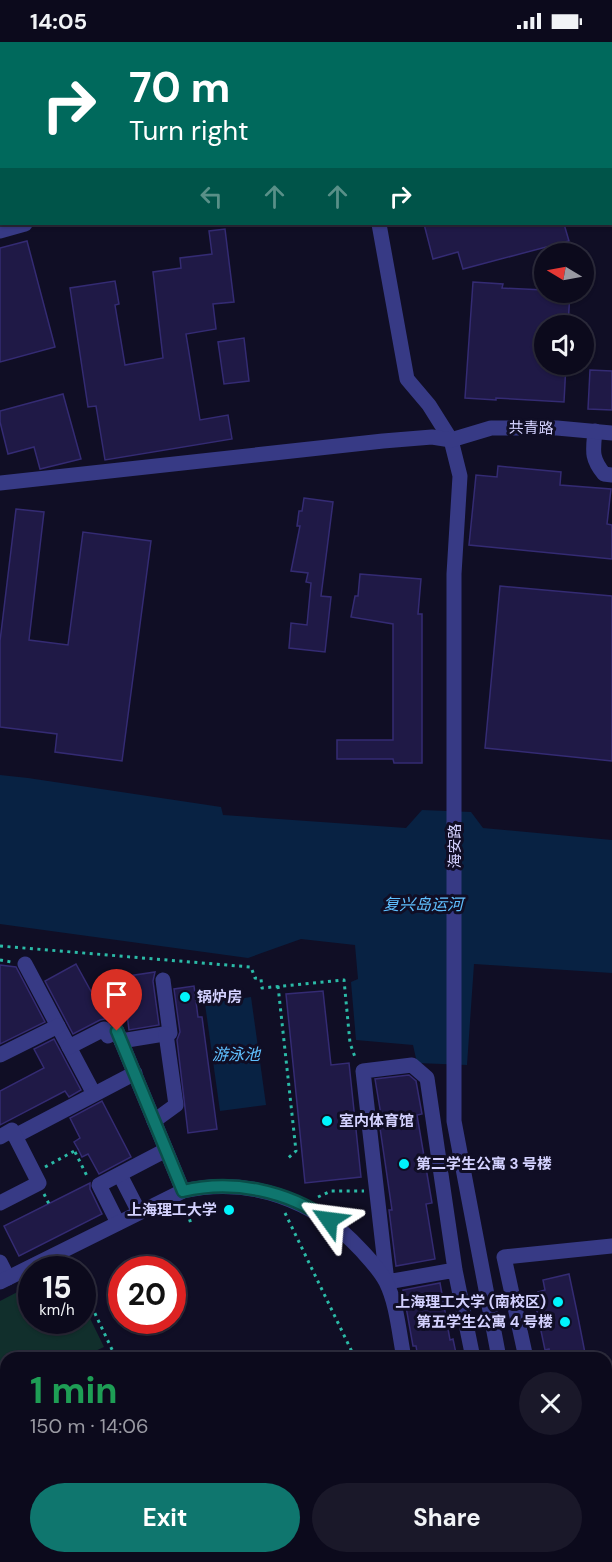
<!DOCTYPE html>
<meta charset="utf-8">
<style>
:root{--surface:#0c0a1c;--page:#1a1829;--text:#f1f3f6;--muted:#9a9aa3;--line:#2c2b3b;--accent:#0f766e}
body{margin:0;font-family:"DM Sans","Noto Sans SC",sans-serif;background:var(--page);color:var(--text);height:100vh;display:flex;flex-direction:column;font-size:22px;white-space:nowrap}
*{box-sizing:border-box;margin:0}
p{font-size:20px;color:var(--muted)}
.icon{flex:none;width:33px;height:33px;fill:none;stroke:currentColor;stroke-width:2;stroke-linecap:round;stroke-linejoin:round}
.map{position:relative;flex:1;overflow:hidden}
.details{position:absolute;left:0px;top:1310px;width:612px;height:212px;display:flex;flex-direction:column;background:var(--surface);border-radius:18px 18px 0 0;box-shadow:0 2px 4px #0004,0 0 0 2px var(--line)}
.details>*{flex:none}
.banner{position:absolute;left:0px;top:0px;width:612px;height:183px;box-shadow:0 2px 4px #0004,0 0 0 2px var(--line);background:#00695c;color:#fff;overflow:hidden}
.needle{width:39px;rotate:280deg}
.fabs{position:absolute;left:534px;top:201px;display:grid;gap:12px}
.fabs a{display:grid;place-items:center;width:60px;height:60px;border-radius:50%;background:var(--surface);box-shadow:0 2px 4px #0004,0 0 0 2px var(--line);font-size:30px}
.speed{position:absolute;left:18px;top:1214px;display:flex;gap:12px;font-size:30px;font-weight:700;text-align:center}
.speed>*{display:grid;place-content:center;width:78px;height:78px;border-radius:50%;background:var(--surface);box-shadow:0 2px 4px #0004,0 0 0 2px var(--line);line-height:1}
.speed small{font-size:15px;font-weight:400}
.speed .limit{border:9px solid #d22;background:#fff;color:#111}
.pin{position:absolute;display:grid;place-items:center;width:51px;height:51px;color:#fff;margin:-62px -26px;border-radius:50% 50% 50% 0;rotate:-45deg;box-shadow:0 0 6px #0007}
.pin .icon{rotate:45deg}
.me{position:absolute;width:66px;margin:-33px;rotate:301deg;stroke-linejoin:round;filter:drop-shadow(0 0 4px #0008)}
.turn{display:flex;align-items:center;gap:21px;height:126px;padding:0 30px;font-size:27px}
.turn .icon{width:78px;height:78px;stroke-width:2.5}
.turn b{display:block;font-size:42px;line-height:51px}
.lanes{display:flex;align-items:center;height:57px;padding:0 30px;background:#0003;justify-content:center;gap:30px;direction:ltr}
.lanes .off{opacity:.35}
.round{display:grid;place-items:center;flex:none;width:63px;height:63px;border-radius:32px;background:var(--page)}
.head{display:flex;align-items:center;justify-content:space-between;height:102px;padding:0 30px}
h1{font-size:36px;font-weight:700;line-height:45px;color:#1e9e55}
.button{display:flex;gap:12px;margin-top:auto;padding:12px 30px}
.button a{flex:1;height:69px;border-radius:36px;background:var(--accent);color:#fff;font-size:24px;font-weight:700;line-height:69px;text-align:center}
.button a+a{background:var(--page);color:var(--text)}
.status{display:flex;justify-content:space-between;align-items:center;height:42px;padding:0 30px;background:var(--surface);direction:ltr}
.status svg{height:16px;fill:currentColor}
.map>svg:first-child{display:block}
.green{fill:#112f2c}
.water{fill:#082243}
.building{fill:#1f1946;stroke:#342b73;stroke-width:1.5}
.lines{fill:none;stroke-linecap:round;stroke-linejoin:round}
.path{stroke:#2bbaa7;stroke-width:3;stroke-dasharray:3 4.5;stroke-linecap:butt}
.minor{stroke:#373a85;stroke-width:15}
.route-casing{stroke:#0a4d48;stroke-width:15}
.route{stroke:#0f766e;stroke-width:10}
.poi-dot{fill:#00f4fd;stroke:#100e25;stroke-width:2}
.labels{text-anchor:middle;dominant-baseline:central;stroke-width:6;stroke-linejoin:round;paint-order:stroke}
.street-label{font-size:15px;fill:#d4d2ff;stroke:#100e25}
.poi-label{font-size:15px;font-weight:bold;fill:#d4d2ff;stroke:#100e25;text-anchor:start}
.water-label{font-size:16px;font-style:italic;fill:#60c0ff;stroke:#100e25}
</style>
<div class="status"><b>14:05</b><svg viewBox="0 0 49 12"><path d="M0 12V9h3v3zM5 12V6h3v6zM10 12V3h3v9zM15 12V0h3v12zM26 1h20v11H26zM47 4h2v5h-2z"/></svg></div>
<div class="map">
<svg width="612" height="1520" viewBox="0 0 612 1520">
<rect width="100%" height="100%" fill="#100e25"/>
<path class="green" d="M31 1243 32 1278H82L83 1262 104 1305 82 1315 6 1316V1348L0 1336V1259Z"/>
<g class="water">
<path d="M0 0H475L2 2 0 159Z"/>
<path d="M0 733 28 736 221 765 223 773 406 786 422 768 471 770 483 786 612 798V931L474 922 467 1023 417 1021 413 1003 356 998 351 940 358 937 355 903 301 897 248 916 0 882Z"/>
<path d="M251 955 266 1063 220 1069 205 962Z"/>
</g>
<g class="building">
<path d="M424 182H564L569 199 463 227 458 210 433 217Z"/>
<path d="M225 187 234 260 213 262 216 287 186 292 200 378 228 373 232 397 105 418 96 364 88 365 70 246 115 239 119 262 115 263 125 323 163 316 153 230 181 226 180 216 212 212 209 189Z"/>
<path d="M27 199 55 305 0 320V206Z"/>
<path d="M473 240 503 242 502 246 544 248V250H570L568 284H544V322H566L564 360 496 356V358L465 356Z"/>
<path d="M244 296 249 339 224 342 218 300Z"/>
<path d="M590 328 612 329V368L588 367Z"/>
<path d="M63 352 81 417 40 427 34 405 8 412 0 380V369Z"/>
<path d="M498 424 561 430 560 443 611 447 607 482 612 483V517L469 503 476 433 497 435Z"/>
<path d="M304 456 333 460 321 554 331 555 325 610 289 606 291 581 307 583 311 541 306 540 308 531 291 529 300 484H297L299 469H302Z"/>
<path d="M16 467 44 470 29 598 68 603 83 490 151 499 122 719 55 710 57 692 0 685V599Z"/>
<path d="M360 532 421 537 418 572H422V721H394L393 717H337V698H393V582L351 575 355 554H358Z"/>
<path d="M500 544 612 554V719L485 706Z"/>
<path d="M76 922 98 962 109 956 125 954 122 935 155 930 153 939 159 983 129 988 127 972 100 978 73 992 45 939Z"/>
<path d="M0 923 16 925 45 980 0 1002Z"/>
<path d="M194 944 198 975H202L217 1087 188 1091 177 998 180 990 174 947Z"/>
<path d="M323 949 331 1023 349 1021 361 1135 305 1141 286 952Z"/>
<path d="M54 997 81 1048 69 1055 65 1049 0 1083V1049L44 1026 34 1007Z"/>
<path d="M409 1033 416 1039 422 1072 417 1073 432 1161 426 1162 435 1217 396 1224 389 1168H392L379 1079H382L375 1037Z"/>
<path d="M102 1059 131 1115 99 1132 88 1112 82 1115 78 1107 74 1100 80 1096 70 1076Z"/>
<path d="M90 1141V1147L102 1172 19 1214 4 1184Z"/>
<path d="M569 1232 577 1270 586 1316H559L557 1309 550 1311 549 1307 545 1308 534 1255 539 1254 538 1250 545 1248 543 1238Z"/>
<path d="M440 1241 450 1298 453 1297 457 1316H418L416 1304H413L403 1248Z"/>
</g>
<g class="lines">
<g class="path">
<path d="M0 904 251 925 255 936 261 937 262 946 344 938 350 1001 356 1018"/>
<path d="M0 918 11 920"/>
<path d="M278 944 296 1109 287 1117"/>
<path d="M75 1110 87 1134 89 1135"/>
<path d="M45 1125 78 1107"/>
<path d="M44 1152 49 1162"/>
<path d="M318 1155 331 1149H364"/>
<path d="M185 1163 191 1182"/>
<path d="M285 1171 355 1316"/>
<path d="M82 1244 116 1316"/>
<path d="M109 1316 115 1312"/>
<path d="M606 1324 612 1323"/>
<path d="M1 1370 6 1379"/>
<path d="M210 1515 213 1520"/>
<path d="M568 1515 569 1520"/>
</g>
<g class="minor">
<path d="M551 2 556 0"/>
<path d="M379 182 407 337 429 363 451 398 460 434 454 532V1079L499 1316"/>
<path d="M0 189 25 182"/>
<path d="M595 389C593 409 591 416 604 432L612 433"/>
<path d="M0 441 383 399 432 395 451 398 491 386H557L612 391"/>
<path d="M25 922 94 1052"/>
<path d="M121 999 170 991 163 938"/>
<path d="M69 1005 104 987 108 994 117 989 183 1149"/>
<path d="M0 1013 58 984"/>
<path d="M154 1079 176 1063 166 992"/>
<path d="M15 1094 135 1031"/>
<path d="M0 1095 12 1088 39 1141 0 1161"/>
<path d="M120 1133 139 1170"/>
<path d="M118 1181 99 1143 166 1108"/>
<path d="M0 1220 8 1236"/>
<path d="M455 1228 387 1240 363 1029 412 1023 427 1036 455 1228 473 1316"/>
<path d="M0 1240 183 1149C250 1134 315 1158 361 1208 370 1218 380 1228 386 1240 397 1262 399 1291 404 1316"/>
<path d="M526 1316 504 1215 612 1204"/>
<path d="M606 1447 612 1446"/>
<path d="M0 1478 6 1492"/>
<path d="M16 1515 19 1520"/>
<path d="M448 1515 449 1520"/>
<path d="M516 1515 517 1520"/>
<path d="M541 1515 542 1520"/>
<path d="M51 1520 61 1515"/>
<path d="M398 1520 408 1515"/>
</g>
</g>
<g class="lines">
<defs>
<path id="route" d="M117 989 183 1149C234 1137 287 1149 329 1178"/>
</defs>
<use href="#route" class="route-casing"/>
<use href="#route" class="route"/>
</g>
<g class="poi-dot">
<circle cx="185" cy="955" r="6"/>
<circle cx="327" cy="1079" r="6"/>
<circle cx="404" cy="1122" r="6"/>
<circle cx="229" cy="1168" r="6"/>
<circle cx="558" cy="1260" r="6"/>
<circle cx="565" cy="1280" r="6"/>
</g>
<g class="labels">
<g class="street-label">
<text transform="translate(531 386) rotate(1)">共青路</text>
<text transform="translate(455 804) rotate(-90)">海安路</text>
</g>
<g class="poi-label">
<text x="197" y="955">锅炉房</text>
<text x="339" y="1079">室内体育馆</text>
<text x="416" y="1122">第二学生公寓 3 号楼</text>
<text x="217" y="1168" text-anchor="end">上海理工大学</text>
<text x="546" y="1260" text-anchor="end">上海理工大学 (南校区)</text>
<text x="553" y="1280" text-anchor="end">第五学生公寓 4 号楼</text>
</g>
<g class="water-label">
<text x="423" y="862">复兴岛运河</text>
<text x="236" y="1012">游泳池</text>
</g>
</g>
</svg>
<div class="fabs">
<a><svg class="needle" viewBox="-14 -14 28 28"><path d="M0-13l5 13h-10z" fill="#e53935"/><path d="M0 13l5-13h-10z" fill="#9a9aa3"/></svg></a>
<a><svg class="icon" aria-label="sound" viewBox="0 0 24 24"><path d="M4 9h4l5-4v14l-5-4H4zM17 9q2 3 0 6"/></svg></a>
</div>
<div class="speed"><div>15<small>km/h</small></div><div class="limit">20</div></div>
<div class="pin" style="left:117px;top:989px;background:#d93025"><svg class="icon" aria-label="arrive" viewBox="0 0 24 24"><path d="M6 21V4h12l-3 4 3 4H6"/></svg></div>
<svg class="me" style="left:329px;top:1178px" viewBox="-20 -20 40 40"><path d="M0-17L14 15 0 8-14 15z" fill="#0f766e" stroke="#fff" stroke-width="4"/></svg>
<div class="banner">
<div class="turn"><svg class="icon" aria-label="right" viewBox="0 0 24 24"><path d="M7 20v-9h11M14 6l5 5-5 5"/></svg><div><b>70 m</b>Turn right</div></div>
<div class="lanes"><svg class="icon off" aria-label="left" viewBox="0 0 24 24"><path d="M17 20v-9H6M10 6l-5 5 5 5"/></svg><svg class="icon off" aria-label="ahead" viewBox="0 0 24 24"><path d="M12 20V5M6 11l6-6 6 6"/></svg><svg class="icon off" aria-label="ahead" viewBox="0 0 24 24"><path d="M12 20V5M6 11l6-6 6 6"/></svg><svg class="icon" aria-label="right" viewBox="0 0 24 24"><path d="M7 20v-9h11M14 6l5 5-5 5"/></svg></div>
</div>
<section class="details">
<div class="head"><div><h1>1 min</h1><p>150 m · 14:06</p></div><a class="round"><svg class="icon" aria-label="close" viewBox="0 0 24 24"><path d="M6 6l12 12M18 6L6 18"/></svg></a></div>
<div class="button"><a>Exit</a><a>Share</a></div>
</section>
</div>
